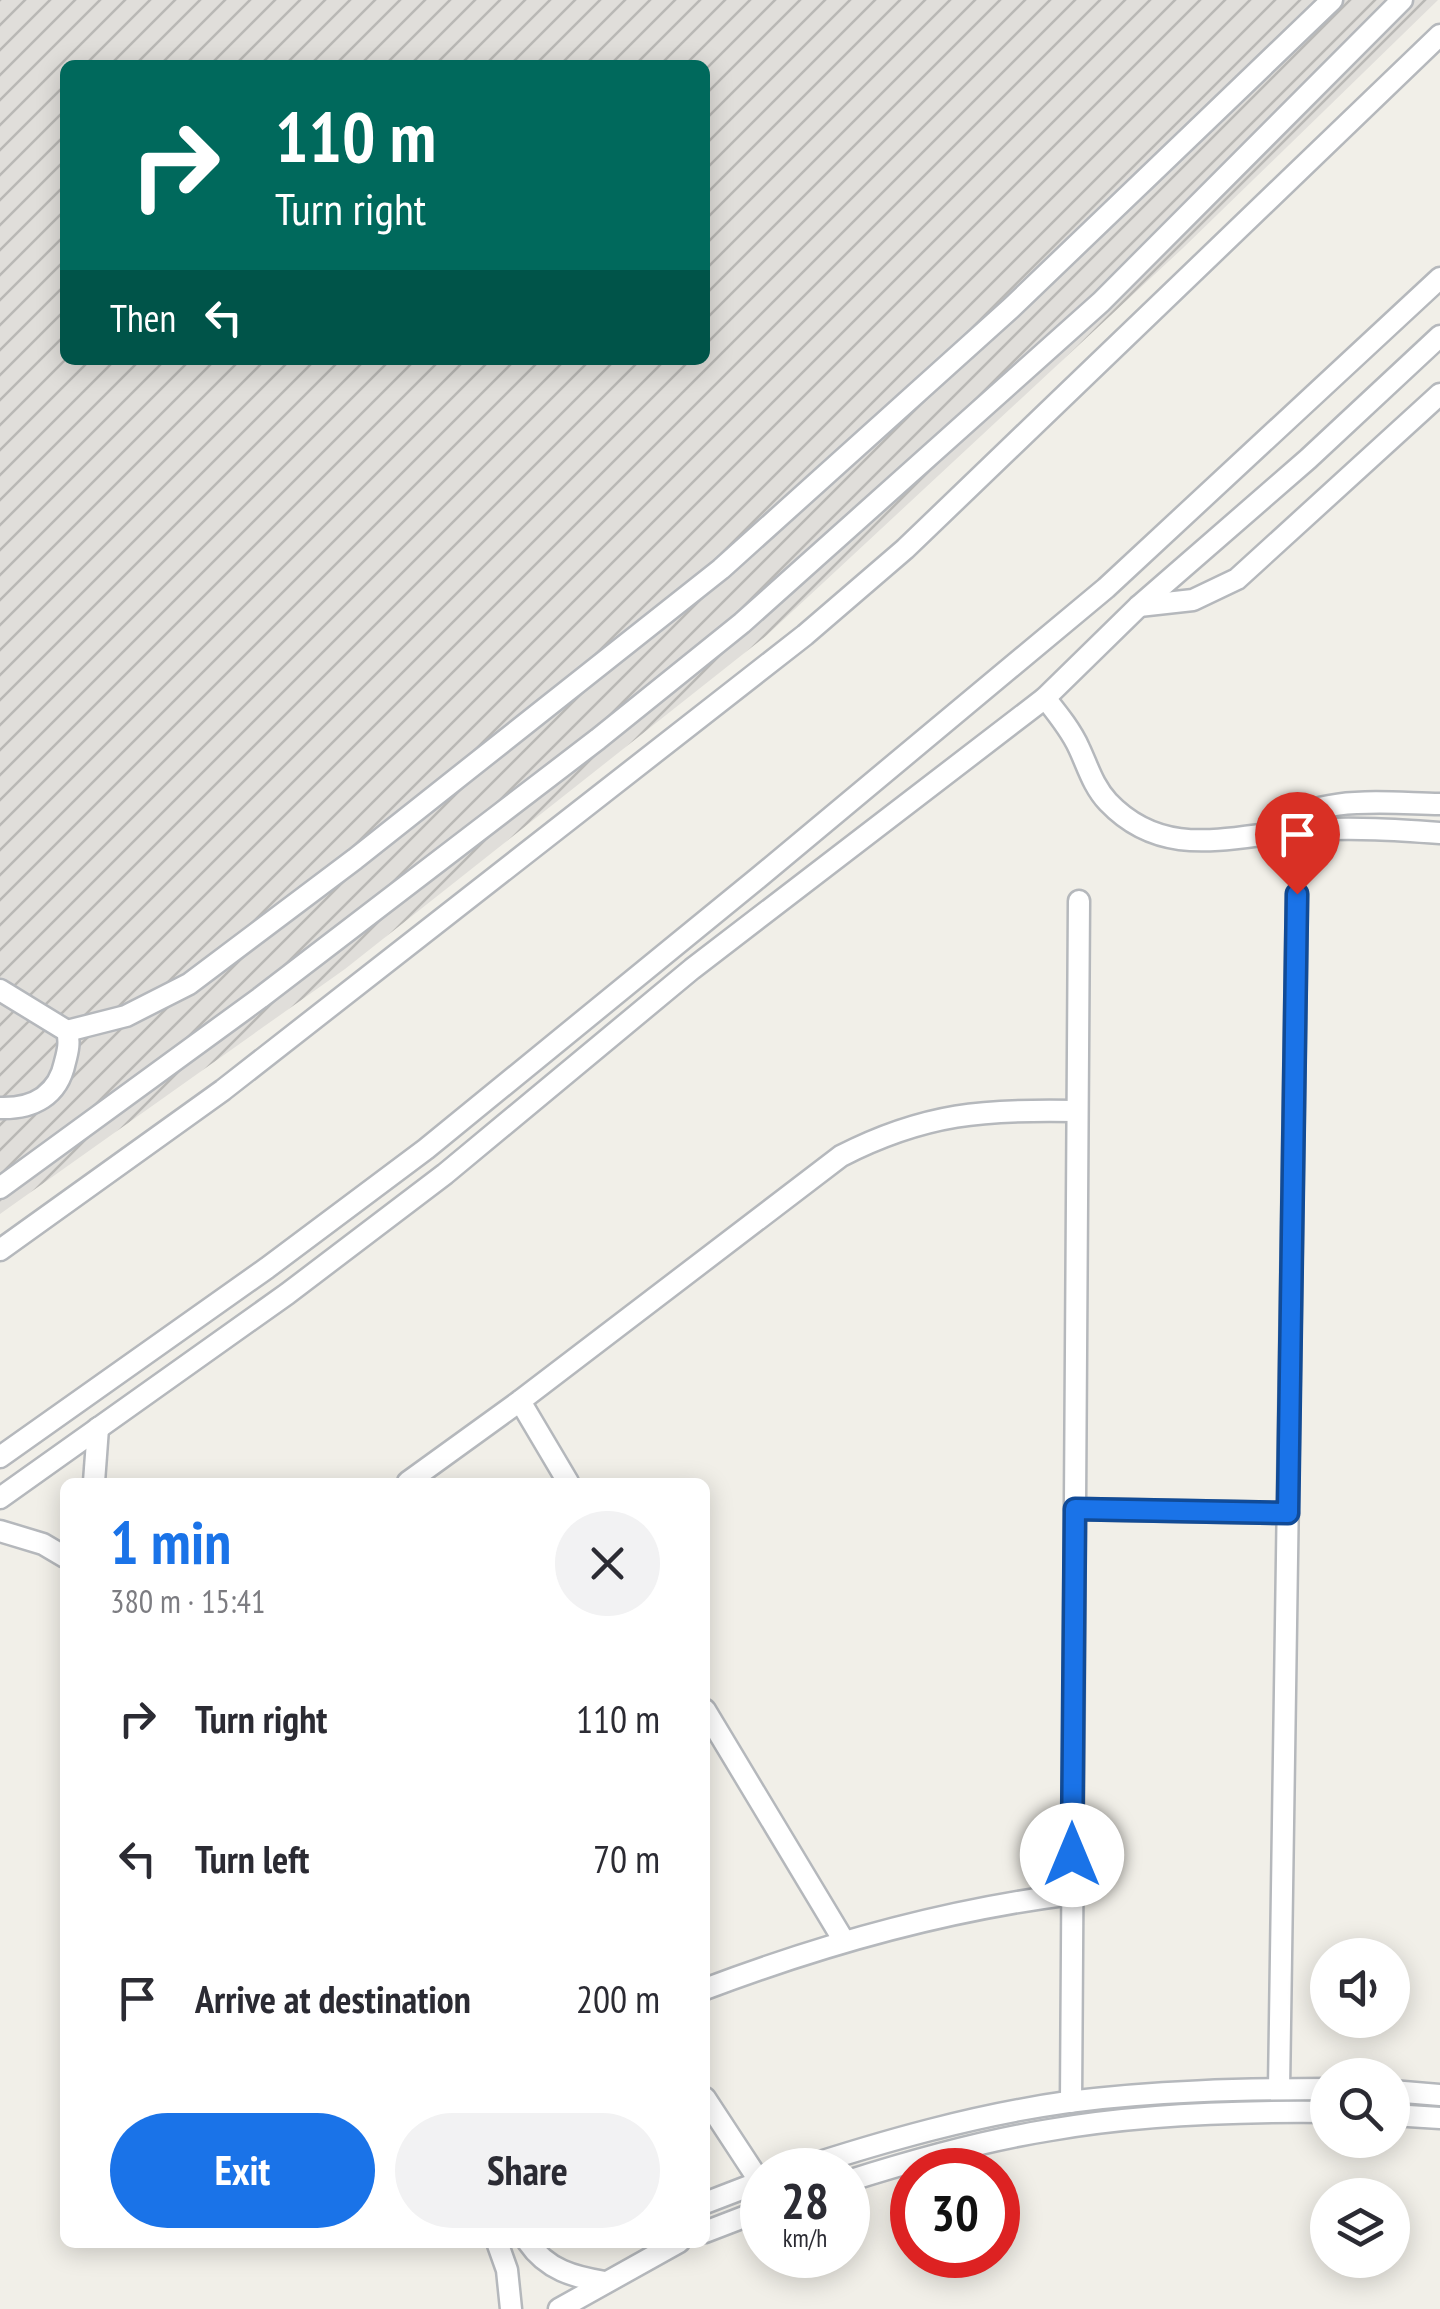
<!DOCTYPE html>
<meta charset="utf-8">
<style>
:root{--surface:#fff;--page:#f2f2f3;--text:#2b2b33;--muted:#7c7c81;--accent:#1a73e8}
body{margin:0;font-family:"PT Sans Narrow",sans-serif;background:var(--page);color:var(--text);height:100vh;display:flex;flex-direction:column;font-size:38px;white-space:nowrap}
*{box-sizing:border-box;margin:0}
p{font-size:32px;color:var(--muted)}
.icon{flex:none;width:55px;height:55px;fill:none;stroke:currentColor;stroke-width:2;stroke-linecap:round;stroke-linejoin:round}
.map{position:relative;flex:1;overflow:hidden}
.side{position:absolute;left:60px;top:1478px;width:650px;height:770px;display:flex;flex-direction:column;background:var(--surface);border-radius:15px;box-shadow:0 5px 25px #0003}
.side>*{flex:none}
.guide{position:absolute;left:60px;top:60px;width:650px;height:305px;border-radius:15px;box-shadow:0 5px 25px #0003;background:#00695c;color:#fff;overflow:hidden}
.tools{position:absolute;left:1310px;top:1938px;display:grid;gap:20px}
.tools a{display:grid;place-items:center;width:100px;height:100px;border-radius:50%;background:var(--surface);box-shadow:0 5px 25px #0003;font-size:50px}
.speed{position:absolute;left:740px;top:2148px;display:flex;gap:20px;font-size:50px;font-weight:700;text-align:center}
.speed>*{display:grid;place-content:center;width:130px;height:130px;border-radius:50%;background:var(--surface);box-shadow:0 5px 25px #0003;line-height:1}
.speed small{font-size:25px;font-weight:400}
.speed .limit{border:15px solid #d22;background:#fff;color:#111}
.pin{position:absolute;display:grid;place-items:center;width:85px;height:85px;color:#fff;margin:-102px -42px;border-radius:50% 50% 50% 0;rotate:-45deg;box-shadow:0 0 10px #0007}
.pin .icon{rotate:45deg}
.me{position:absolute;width:110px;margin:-55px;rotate:0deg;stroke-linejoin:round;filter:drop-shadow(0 0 8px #0008)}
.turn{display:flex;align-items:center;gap:35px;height:210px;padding:0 50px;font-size:45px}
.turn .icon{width:130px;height:130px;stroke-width:2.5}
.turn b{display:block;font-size:70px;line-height:85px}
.then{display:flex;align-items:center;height:95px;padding:0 50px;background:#0003;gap:20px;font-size:38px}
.round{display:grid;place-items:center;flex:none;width:105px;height:105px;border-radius:52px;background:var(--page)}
.head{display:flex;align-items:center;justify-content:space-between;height:170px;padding:0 50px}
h1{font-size:60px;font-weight:600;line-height:75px;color:var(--accent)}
.primary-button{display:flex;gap:20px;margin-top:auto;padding:20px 50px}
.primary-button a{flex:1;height:115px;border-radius:60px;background:var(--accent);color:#fff;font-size:40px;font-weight:600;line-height:115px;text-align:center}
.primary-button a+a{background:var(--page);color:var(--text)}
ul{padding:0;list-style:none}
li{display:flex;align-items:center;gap:30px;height:140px;padding:0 50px}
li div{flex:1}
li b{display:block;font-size:38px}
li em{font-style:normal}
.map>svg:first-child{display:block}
.industrial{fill:url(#industrial-furrows);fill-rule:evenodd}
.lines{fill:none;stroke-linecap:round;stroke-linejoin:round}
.minor-casing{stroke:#b5b8bc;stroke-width:25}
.minor{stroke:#fff;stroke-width:20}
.route-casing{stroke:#114b97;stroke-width:25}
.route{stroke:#1a73e8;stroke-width:18}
</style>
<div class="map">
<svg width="1440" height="2309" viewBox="0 0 1440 2309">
<defs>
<pattern id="industrial-furrows" width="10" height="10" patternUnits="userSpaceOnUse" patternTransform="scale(2.5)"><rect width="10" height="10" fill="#e0deda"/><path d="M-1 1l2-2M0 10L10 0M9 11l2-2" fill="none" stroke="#b9b8b5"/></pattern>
</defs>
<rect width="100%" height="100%" fill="#f1efe8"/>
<path class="industrial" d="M0 0H1438L1183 248 766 636 345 969 0 1214ZM65 65H705V360H65Z"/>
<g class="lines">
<defs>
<g id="minor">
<path d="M1139 606 1193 600 1237 579 1440 394"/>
<path d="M1045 698C1057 713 1071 730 1079 748 1088 767 1093 786 1108 802 1167 864 1237 833 1310 830 1354 827 1397 830 1440 833"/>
<path d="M1268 831C1320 794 1380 803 1440 804"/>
<path d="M0 990 67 1031C70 1042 68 1051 65 1062 58 1096 33 1109 0 1108"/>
<path d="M67 1031 126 1016 189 984 355 859 721 569 1011 308 1332 0"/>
<path d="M0 1188 260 998 598 739 742 623 1101 302 1402 0"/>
<path d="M0 1250 223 1090 805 635 905 549 1440 35"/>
<path d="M520 1401 568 1482"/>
<path d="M0 1457 267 1268 426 1149 758 878 1106 588 1440 278"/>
<path d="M94 1482 98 1428"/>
<path d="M408 1482 520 1401 841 1156C925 1113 985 1109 1077 1111"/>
<path d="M0 1498 287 1294 445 1174 692 969 1045 698 1139 606 1308 459 1440 336"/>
<path d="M1075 1509 1288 1513"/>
<path d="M0 1531 43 1544 65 1557"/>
<path d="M705 1710 844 1941"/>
<path d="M705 1989C824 1944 945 1910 1072 1894"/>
<path d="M1279 2089 1297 894"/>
<path d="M1392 2091 1440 2095"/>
<path d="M705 2098 760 2182"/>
<path d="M1071 2102 1079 901"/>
<path d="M1392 2115 1440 2118"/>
<path d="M795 2170C884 2141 975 2115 1068 2102 1154 2091 1241 2089 1328 2089"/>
<path d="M848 2181C914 2160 981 2141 1050 2130 1141 2114 1235 2111 1328 2112"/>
<path d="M705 2203 762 2181"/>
<path d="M705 2232 762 2210"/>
<path d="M497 2242 507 2270 511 2309"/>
<path d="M528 2242C547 2270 574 2277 605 2282"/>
<path d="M559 2309 679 2242"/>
</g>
</defs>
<use href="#minor" class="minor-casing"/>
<use href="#minor" class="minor"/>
</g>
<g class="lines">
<defs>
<path id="route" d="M1072 1855 1075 1509 1288 1513 1297 894"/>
</defs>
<use href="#route" class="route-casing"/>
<use href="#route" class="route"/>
</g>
</svg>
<div class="tools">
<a><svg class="icon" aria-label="sound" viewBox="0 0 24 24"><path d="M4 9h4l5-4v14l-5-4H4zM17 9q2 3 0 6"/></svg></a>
<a><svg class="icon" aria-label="search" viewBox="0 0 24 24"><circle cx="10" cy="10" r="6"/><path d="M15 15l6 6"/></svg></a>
<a><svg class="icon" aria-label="layers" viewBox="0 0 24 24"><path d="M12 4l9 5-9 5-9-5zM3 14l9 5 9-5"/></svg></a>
</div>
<div class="speed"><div>28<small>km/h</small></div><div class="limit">30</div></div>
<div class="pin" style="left:1297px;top:894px;background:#d93025"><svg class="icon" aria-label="arrive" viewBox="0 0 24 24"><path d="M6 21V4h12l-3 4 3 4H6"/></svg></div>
<svg class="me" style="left:1072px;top:1855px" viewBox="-20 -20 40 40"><circle r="19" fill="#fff"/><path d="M0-13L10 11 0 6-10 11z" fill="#1a73e8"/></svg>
<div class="guide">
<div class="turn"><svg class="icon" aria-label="right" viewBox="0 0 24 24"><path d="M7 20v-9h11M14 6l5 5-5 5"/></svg><div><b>110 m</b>Turn right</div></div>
<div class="then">Then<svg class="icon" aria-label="left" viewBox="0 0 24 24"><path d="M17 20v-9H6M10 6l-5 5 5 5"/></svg></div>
</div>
<section class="side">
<div class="head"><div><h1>1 min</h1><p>380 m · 15:41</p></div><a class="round"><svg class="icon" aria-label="close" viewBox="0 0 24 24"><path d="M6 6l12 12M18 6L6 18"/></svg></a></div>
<ul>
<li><svg class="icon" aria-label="right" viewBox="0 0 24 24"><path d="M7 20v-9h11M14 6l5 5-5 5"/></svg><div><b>Turn right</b></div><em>110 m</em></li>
<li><svg class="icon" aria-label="left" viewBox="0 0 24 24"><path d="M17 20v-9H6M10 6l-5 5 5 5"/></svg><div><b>Turn left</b></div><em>70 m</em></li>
<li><svg class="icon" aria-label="arrive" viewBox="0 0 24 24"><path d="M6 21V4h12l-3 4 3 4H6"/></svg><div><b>Arrive at destination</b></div><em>200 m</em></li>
</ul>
<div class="primary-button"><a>Exit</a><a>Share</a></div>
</section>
</div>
